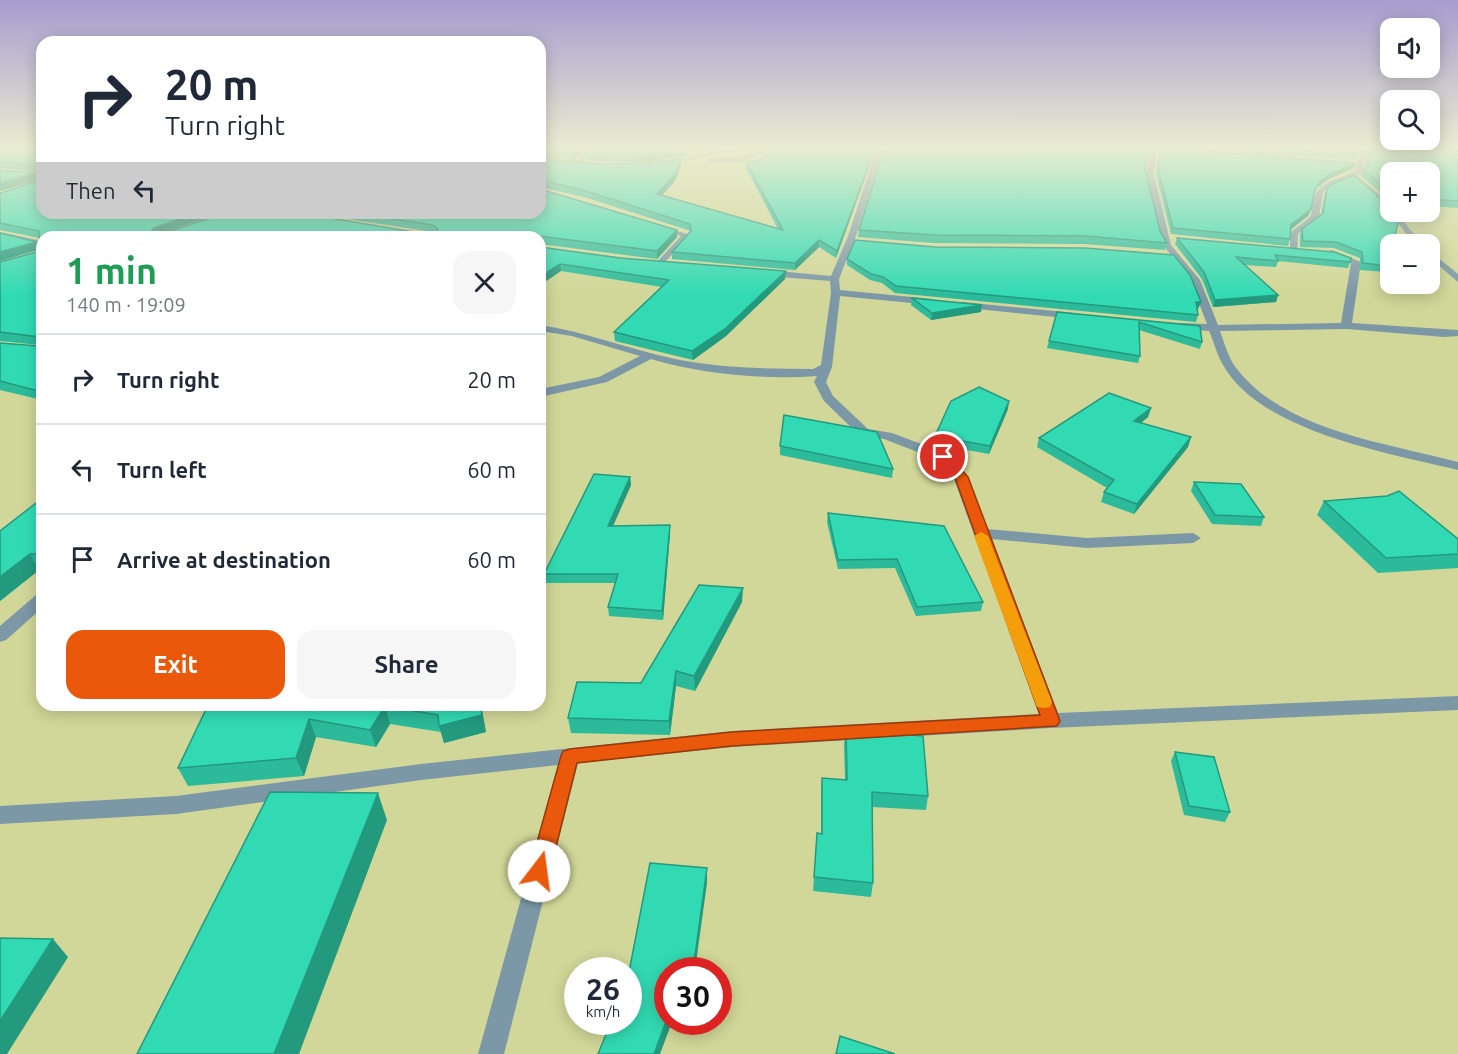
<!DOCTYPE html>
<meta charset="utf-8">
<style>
:root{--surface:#fff;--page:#f6f6f7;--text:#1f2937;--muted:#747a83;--line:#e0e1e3;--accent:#ea580c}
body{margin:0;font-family:Ubuntu,sans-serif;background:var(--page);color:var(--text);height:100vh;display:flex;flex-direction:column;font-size:22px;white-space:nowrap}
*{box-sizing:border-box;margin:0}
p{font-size:20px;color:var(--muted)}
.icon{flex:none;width:33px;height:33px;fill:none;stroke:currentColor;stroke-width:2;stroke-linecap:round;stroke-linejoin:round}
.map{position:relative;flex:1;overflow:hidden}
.side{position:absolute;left:36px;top:231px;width:510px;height:480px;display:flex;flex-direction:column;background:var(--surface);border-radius:18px;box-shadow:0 3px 15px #0003}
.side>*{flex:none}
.guide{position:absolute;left:36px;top:36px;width:510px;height:183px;border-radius:18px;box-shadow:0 3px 15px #0003;background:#fff;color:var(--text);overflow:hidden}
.buttons{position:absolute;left:1380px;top:18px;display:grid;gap:12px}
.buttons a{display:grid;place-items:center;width:60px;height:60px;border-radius:12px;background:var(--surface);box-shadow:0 3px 15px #0003;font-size:30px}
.speed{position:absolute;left:564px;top:957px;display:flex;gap:12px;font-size:30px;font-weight:700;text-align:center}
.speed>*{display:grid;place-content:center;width:78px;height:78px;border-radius:50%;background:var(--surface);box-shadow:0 3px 15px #0003;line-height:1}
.speed small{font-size:15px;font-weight:400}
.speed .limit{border:9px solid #d22;background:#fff;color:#111}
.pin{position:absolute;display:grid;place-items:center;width:51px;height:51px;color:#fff;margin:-26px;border:3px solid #fff;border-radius:50%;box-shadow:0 2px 6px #0007}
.me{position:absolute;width:66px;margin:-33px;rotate:15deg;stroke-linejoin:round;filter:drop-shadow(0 0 4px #0008)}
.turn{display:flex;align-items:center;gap:21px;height:126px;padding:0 30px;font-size:27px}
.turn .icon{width:78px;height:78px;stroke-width:2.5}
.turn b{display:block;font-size:42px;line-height:51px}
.then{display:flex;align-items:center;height:57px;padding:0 30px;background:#0003;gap:12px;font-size:22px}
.round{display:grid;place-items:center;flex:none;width:63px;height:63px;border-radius:18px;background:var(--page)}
.overview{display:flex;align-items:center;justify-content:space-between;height:102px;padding:0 30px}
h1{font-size:36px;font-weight:600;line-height:45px;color:#1e9e55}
.cta{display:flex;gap:12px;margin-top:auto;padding:12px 30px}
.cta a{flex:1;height:69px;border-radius:18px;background:var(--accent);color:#fff;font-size:24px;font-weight:600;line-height:69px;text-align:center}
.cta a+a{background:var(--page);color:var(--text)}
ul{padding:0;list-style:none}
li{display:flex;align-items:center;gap:18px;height:90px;padding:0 30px;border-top:2px solid var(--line)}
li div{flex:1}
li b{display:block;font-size:22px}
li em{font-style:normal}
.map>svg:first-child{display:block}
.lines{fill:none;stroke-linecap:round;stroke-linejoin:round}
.street{fill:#7c97a6;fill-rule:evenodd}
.wall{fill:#2bbb9a}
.shaded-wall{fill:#23997d}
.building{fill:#32dab3;stroke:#23997d;stroke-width:1.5}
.route{fill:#ea580c;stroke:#983908;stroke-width:1.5}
.slow{fill:#f59e0b}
</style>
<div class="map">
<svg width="1458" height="1054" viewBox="0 0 1458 1054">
<rect width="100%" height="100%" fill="#d1d798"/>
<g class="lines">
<g class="street">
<path d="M590 148H597L586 155 581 166H577L581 153Z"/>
<path d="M733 148H743L662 166 659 164Z"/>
<path d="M799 148H828L759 154 740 162H710L707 160 710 158H739L758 150Z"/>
<path d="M877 148H883L856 236 839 279 840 290 932 299 937 302 932 305 840 296 832 367 826 382 833 396 868 429 892 433 948 454 968 478 987 529 1087 538 1193 533 1201 538 1193 543 1087 548 991 539 1058 713 1458 696V710L1051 728 732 747 578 763 504 1054H478L558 765 421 780 176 814 0 824V806L176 796 421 764 732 731 1039 714 954 479 938 460 884 439 859 435 824 401 814 382 817 376C763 380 702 374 651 359L607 382 540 397V389L599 377 640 356 572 336 540 331V325C586 332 629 349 675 359 720 368 767 369 813 369L821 365 831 293 830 281 767 276 762 273 767 270 831 276 848 236Z"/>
<path d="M1138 148H1162L1311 159 1309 162 1157 151 1154 174 1171 245 1200 280 1218 325 1341 323 1351 263 1329 255V251L1332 250 1361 262 1352 323 1458 330V336L1444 337 1347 329 1220 331C1224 342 1228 356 1234 365 1280 430 1386 443 1458 462V470C1388 453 1261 432 1223 365 1217 355 1214 342 1209 331L1176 328 1175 326 1180 323 1207 324 1190 280 1163 245 1146 174 1151 152Z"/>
<path d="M1365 148H1371L1363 164 1364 172 1357 176 1389 202 1390 212H1396L1422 244H1414L1389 211 1352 178 1331 186 1323 192 1319 217 1298 234 1297 253 1275 251V247L1290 248V233L1311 216C1313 181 1329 183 1356 171L1357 164Z"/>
<path d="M0 170 42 174V178L0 174Z"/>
<path d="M654 224 691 235 661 266 656 263 681 236 654 228Z"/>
<path d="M0 232 42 241V247L0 238Z"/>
<path d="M1430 251 1458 274V282L1430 258Z"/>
<path d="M962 302 1075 313 1080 316 1075 319 958 307V303Z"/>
<path d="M42 594V608L6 640 0 642V626L36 595Z"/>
</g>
</g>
<g class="wall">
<path d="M0 148H42L166 232H433L308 213H540L677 237 657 259 540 244V237H42V400L0 390V343L38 346 39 345 0 341V262L40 251V249L0 261 37 242 40 248V238L0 230V193L41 180 40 172 0 168Z"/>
<path d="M540 148 580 151 575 161 540 156 561 161 604 164 681 165 675 181 662 195 778 229 746 168V162L876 148 836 258 819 247 795 270 672 259V252L691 232V231L584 197 540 187Z"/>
<path d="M1160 148 1354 168 1329 179 1317 188 1314 193 1309 215 1290 230V239L1288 246 1171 234 1156 174Z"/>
<path d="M1166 148H1362L1357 160Z"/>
<path d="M1372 148H1458V208L1430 206V172H1390V201L1361 176 1363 170 1366 168 1365 164 1373 148Z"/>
<path d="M586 155 685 156 641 162 586 161Z"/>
<path d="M1145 168 1160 231 1167 243 1165 250 1084 244 934 243 858 237 859 230Z"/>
<path d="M1327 188 1388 266 1385 272 1360 270V258L1334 248 1300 247V235L1302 229 1321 214 1325 193Z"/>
<path d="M1177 238 1350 262 1348 268 1278 261 1276 267 1244 265 1278 295 1276 302 1213 307 1202 279 1175 244Z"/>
<path d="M540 247 785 279 726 336 693 360 615 341 614 332 662 287 561 271 540 285Z"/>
<path d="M847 259 1201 302 1198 309H1197L1198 315 1196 322 895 293 882 283 870 280 847 265Z"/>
<path d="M912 298 981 312 931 320 911 305Z"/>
<path d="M1057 312 1200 326 1202 342 1200 349 1139 330 1140 356 1138 363 1047 348Z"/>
<path d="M1151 408 1148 417 1141 423 1191 437 1188 447 1134 514 1101 502 1104 492 1107 488 1037 447 1039 438Z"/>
<path d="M1008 409 989 454 934 444 935 436Z"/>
<path d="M780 446 893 469 892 478 780 455Z"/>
<path d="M630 477 631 485 613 526 670 534 663 620 609 616 608 607 615 583H545L544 574Z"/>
<path d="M1194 482 1264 517 1261 526 1212 524 1191 491Z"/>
<path d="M42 500V570H39L0 601Z"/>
<path d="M1324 501 1458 539V568L1378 573 1317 515Z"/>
<path d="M828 513 983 602 981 611 916 616 895 568 838 569 827 522Z"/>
<path d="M742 602 695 691 676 686 670 735 571 733 568 718 641 683Z"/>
<path d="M208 705H481L486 732 444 743 441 732 390 724 376 747 316 737 304 776 188 786 178 768Z"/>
<path d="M846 730 928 796 926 810 872 807 873 883 871 897 813 891 817 833 821 834V792L822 778 845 780 844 744Z"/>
<path d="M1175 752 1230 812 1225 822 1184 815 1171 761Z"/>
</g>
<g class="shaded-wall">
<path d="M578 148H587L580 151 575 161 574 154Z"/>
<path d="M686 148H688L685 156 641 162 640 156Z"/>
<path d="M875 148H876L836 258 837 251Z"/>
<path d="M681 159V165L675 181 657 201V194Z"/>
<path d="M1356 163 1354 168 1329 179 1317 188 1313 195 1319 182 1331 174Z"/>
<path d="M35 173 38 180 0 191V183Z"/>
<path d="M1311 209 1309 215 1289 231 1291 225Z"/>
<path d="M198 213H222L156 235 152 230 154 228Z"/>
<path d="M677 230V237L657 259V251Z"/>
<path d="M819 240V247L795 270V263Z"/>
<path d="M37 242 41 249 0 261V252Z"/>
<path d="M560 264 561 271 540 285V277Z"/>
<path d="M786 271 785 279 726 336 693 360 692 351Z"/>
<path d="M1278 295 1276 302 1213 307 1215 300Z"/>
<path d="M1196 302H1201L1198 309H1194Z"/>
<path d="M982 305 981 312 931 320 932 313Z"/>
<path d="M1009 401 1008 409 989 454 990 446Z"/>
<path d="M1151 408 1148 417 1131 431 1134 421Z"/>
<path d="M1191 437 1188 447 1134 514 1137 504Z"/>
<path d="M630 477 631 485 609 535 608 526Z"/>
<path d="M670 525V534L663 620 662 611Z"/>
<path d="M30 554 39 570 0 601V577Z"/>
<path d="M743 588 742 602 695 691 694 676Z"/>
<path d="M676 671V686L670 735 669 721Z"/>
<path d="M481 705 486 732 444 743 439 726Z"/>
<path d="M385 706 390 724 376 747 370 730Z"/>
<path d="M309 719 316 737 304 776 296 758Z"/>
<path d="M378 793 387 820 299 1054H274Z"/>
<path d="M707 868V883L695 970H693Z"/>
<path d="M53 939 68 957 7 1054H0V1021Z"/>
<path d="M668 1016V1022H672L660 1054H654Z"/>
</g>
<g class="building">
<path d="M0 148H42V213H198L154 228 152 230 168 232 225 213H300L414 232H436L438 229 432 225 354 213H540V189L677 230 657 251 539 236 42 237V392L0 381V343L38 346 40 344V337L0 332V262L40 251 39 231 0 223V193L41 180 40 165 0 162Z"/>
<path d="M540 148H578L574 154 540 150Z"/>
<path d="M591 148H686L685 150 640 156 586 155 587 150Z"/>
<path d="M790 148H875L837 251 819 240 795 263 672 252 691 231 690 224 583 190 540 180V156L561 161 604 164 647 163 681 159 675 174 657 194 783 230 746 162 764 159 767 150Z"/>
<path d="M884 148H1150L1145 168 1160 231 1167 243 1086 236 935 235 859 230Z"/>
<path d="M1160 148 1356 163 1331 174 1319 182 1315 190 1311 209 1291 225 1290 239 1173 228 1158 169Z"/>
<path d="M1263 148H1362L1359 154Z"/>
<path d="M1373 148H1458V201L1430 199V172H1390V191L1363 170 1369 165 1368 158Z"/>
<path d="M0 170 35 173 0 183Z"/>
<path d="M1354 175 1390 207V212H1393L1399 219 1393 244H1390V254L1388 266 1363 263 1362 252 1336 242 1303 241 1302 229 1323 213 1327 188 1334 183Z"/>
<path d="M0 233 37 242 0 252Z"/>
<path d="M1177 238 1334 252 1351 258 1350 262 1275 255 1278 261 1236 257 1278 295 1215 300 1204 272Z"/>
<path d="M855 240 935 247 1085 248 1174 255 1190 275 1201 302H1196L1198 315 896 286 883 277 871 274 847 259Z"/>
<path d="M540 247 620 258 786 271 726 328 692 351 614 332 669 280 560 264 540 277Z"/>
<path d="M912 298 982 305 932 313Z"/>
<path d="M1057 312 1200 326 1202 342 1139 322 1140 356 1049 341Z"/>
<path d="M979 387 1009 401 990 446 935 436 951 401Z"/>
<path d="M1109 393 1151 408 1134 421 1191 437 1137 504 1104 492 1114 480 1039 438Z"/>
<path d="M784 415 877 432 893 469 780 446Z"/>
<path d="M594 474 630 477 608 526 670 525 662 611 608 607 618 574H544Z"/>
<path d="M1194 482 1241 484 1264 517 1215 515Z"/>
<path d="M1399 491 1458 539V554L1386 558 1324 501 1387 496Z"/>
<path d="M40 500H42V554H30L0 577V531Z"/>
<path d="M828 513 944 526 983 602 917 607 897 559 838 560Z"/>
<path d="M699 585 743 588 694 676 676 671 669 721 568 718 577 682 641 683Z"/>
<path d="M208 705H480L482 715 439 726 438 715 385 706 370 730 309 719 296 758 178 768Z"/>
<path d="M846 730 923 736 928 796 872 792 873 883 814 877 817 833 822 834V778L847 780Z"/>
<path d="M1175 752 1214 757 1230 812 1189 806Z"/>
<path d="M270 792 378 793 274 1054H137Z"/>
<path d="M650 863 707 868 693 970H668V1016L654 1054H598L611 1022H628V977Z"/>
<path d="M0 938 53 939 0 1021Z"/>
<path d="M840 1036 895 1054H836Z"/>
</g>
<linearGradient id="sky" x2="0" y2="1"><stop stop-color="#a69ccf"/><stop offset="0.5" stop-color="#eaedd1"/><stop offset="1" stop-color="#eaedd1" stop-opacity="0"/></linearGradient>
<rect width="1458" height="295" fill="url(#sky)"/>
<path class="route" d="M943 454 948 455 968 477 1060 721 1057 726 732 746 577 763 550 871 547 877 539 880 532 877 529 871 561 756 563 751 570 749 732 732 1040 715 955 478 937 457Z"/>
<path class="slow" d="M981 532 988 536 1052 702 1050 707 1044 708 1037 707 1035 702 974 536Z"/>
</svg>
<div class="buttons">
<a><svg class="icon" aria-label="sound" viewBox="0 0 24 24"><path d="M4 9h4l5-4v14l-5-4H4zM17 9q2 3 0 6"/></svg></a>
<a><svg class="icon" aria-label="search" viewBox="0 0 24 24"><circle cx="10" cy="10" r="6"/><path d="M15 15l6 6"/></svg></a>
<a>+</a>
<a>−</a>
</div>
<div class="speed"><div>26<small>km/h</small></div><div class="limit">30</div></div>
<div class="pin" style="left:943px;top:457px;background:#d93025"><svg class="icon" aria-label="arrive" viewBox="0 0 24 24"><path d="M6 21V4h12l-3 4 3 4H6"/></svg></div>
<svg class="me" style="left:539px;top:871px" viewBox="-20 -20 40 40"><circle r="19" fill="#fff"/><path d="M0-13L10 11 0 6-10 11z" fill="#ea580c"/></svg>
<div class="guide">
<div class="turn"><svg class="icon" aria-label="right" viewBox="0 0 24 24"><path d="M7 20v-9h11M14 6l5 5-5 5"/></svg><div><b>20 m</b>Turn right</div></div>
<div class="then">Then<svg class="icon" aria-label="left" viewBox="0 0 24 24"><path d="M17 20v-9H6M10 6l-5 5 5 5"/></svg></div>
</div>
<section class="side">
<div class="overview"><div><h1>1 min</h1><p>140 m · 19:09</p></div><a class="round"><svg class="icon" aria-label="close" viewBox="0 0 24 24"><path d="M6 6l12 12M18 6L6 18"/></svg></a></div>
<ul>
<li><svg class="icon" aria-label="right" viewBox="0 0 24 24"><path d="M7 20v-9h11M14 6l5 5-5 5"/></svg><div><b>Turn right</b></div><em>20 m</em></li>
<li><svg class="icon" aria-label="left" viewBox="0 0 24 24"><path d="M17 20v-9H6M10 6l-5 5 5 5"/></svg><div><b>Turn left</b></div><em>60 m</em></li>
<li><svg class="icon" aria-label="arrive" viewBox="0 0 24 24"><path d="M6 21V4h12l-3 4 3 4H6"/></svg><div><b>Arrive at destination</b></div><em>60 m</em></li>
</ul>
<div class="cta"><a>Exit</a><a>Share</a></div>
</section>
</div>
